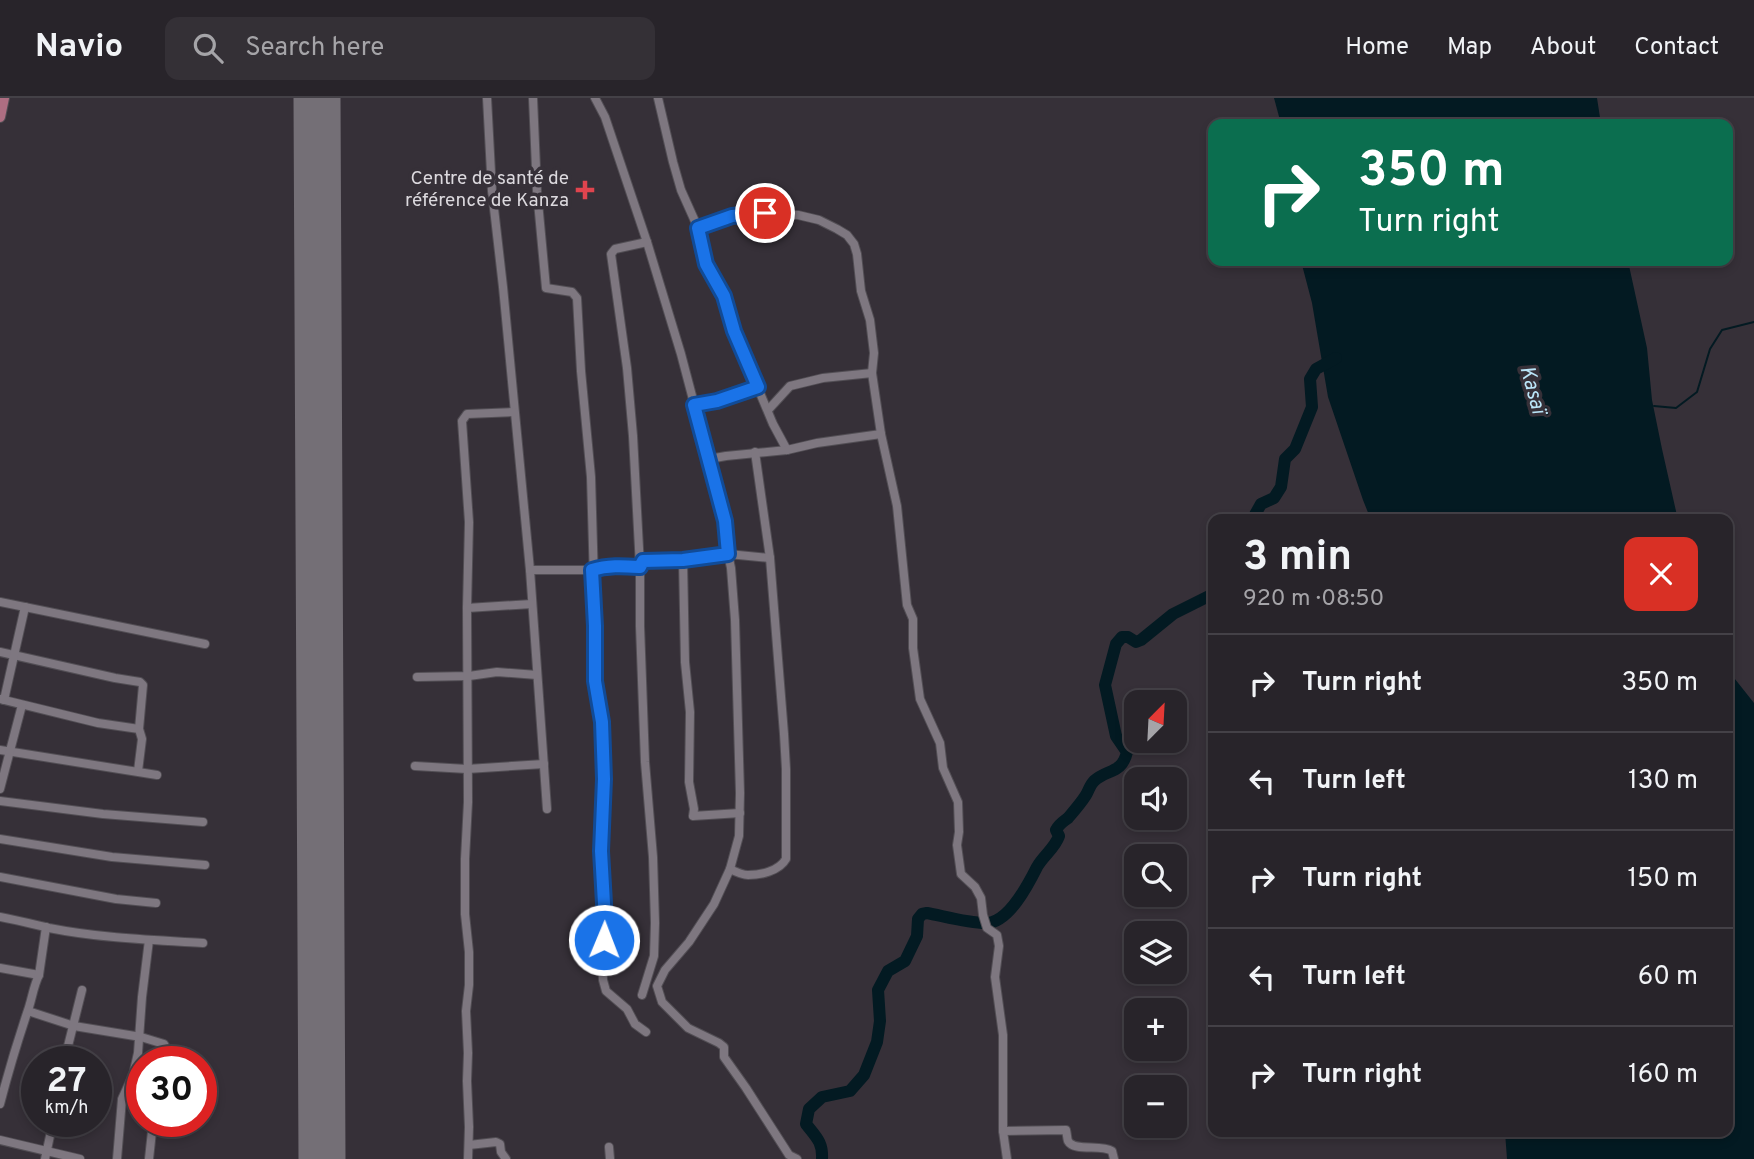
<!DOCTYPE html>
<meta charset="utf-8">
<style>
:root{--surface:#28242a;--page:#343036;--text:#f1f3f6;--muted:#a5a4a8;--line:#444147}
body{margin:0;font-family:Overpass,sans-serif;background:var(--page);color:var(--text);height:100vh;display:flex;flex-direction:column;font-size:26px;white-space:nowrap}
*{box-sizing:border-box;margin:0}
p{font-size:23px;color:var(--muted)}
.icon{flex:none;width:38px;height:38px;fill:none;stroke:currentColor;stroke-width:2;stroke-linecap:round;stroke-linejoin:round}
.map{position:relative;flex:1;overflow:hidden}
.details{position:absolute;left:1208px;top:416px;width:525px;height:623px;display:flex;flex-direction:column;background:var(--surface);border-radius:14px;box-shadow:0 4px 10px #0003,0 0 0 2px var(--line)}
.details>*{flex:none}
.hud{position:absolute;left:1208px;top:21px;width:525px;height:147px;border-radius:14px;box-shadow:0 4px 10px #0003,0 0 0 2px var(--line);background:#0b6e4f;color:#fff;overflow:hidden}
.needle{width:46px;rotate:24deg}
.controls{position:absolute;left:1124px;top:592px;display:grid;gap:14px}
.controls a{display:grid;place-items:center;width:63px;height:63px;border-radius:14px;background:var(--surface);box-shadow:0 4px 10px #0003,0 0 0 2px var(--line);font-size:35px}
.speed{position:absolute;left:21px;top:948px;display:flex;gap:14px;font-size:35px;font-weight:700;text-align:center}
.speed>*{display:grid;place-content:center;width:91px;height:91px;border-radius:50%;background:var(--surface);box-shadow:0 4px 10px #0003,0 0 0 2px var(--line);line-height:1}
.speed small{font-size:18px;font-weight:400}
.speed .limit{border:10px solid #d22;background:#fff;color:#111}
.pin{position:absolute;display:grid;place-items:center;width:60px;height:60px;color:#fff;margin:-30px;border:4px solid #fff;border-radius:50%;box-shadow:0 2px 7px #0007}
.me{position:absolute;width:77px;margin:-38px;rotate:1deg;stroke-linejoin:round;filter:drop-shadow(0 0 5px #0008)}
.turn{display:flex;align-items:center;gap:24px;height:147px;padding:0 35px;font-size:32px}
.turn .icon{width:91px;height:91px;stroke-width:2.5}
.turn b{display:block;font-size:49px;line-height:60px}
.round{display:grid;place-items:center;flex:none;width:74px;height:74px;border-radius:14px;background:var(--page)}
.headline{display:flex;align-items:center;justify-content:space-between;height:119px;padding:0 35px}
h1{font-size:42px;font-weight:700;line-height:52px}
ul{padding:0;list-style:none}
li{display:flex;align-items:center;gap:21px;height:98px;padding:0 35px;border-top:2px solid var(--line)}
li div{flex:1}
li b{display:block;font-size:26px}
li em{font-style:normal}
header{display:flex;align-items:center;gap:42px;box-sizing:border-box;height:98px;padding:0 35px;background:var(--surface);border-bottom:2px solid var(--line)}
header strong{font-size:33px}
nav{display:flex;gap:38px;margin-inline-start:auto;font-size:24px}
.search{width:490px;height:63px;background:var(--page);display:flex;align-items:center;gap:18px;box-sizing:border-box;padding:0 24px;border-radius:14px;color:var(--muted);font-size:26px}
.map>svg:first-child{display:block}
.water{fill:#031a22}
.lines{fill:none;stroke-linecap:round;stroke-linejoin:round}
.stream{stroke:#031a22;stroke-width:2}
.river{stroke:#031a22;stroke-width:12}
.runway{stroke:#746f76;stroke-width:47}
.minor-casing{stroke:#524e54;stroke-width:10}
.major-casing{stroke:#524e54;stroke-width:12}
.minor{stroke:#7e7780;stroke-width:8}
.major{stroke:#ae6e82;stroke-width:10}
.route-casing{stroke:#114b97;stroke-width:18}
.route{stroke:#1a73e8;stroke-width:12}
.health-dot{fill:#e0444e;stroke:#363038;stroke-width:2.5}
.labels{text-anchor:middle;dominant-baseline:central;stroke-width:7;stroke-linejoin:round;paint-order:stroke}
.poi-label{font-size:19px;fill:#dcd9de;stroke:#363038;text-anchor:end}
.water-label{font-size:21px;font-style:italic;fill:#bae5f8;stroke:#363038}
</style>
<header>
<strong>Navio</strong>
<div class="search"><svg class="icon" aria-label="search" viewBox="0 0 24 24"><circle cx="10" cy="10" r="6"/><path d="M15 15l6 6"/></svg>Search here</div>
<nav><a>Home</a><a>Map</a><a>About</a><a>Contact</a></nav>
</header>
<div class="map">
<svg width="1754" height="1061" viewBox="0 0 1754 1061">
<rect width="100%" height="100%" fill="#363038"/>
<g class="water">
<path d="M1274 0H1597L1601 26H1281Z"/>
<path d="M1301 163H1628L1647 250 1652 302 1662 351 1678 422H1371L1363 402 1328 299 1312 205Z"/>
<path d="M1727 571 1754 605V1061H1507L1505 1034H1727Z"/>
</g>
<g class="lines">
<path class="stream" d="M1654 308 1676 310 1697 294 1710 251 1722 232 1754 224"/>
<g class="river">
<path d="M1252 422 1261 406 1274 400 1281 389 1285 361 1295 351 1312 309 1310 281 1316 271 1336 260"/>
<path d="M822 1061C823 1044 816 1039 806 1026L809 1011 822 999 850 993 864 977 877 944 880 923 878 892 888 873 905 863 917 838 918 821 922 816 927 815C943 818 972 826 987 825 1009 824 1028 787 1037 769 1043 758 1055 750 1059 738L1056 732C1059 726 1063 724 1068 720 1074 713 1081 705 1086 697 1089 692 1090 687 1094 683 1107 671 1122 676 1127 654L1116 638 1105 587 1116 546 1122 539H1128L1136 544 1141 542 1173 516 1213 496"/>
</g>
<path class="runway" d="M317 0 322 1061"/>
<defs>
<g id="minor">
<path d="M487 0 492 93 503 189 530 472 547 711"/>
<path d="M533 0 537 93 546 190 572 194 577 200 581 273 591 379 596 553 595 583 602 624 604 681 601 753 605 823 602 861 603 882 606 893 627 911 635 926 646 934"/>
<path d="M595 0 605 19 647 144 681 256 725 423 728 456 731 470 735 522 740 695 739 738 730 771 714 806 689 844 665 872 657 888 662 904 688 930 719 945 724 949V959L746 990 789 1057 797 1061"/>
<path d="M658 0 673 64 681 92 698 130 706 166 724 198 734 233 773 326 787 352"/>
<path d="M698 130 732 118 750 115 798 117 819 122 837 131 847 137 854 146 857 156 861 193 870 222 874 255 872 275 881 336 897 408 907 507 913 521V550L920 601 940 645 943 670 958 704 959 734 957 747 961 776 975 789 981 800 983 817 987 830 997 837 999 848 995 879 1003 937V1033L1007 1061"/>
<path d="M694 307 717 303 758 289"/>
<path d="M768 312 790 288 823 280 872 275"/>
<path d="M709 361 726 358 787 352 817 345 881 336"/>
<path d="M683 462 685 564 690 614 689 684 694 711 693 718 740 715"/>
<path d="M530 472H592L602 469 616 468 640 469 643 463 683 462 728 456 770 460"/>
<path d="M0 504 205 546"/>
<path d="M467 510 532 506"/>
<path d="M0 554 115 580 140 584 143 587 139 631"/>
<path d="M417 579 469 578 497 574 537 577"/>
<path d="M0 601 98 625 139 631 142 641 138 673"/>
<path d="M4 602 25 509"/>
<path d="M0 652 157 677"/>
<path d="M415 668 467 671 544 666"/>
<path d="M0 691 22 607"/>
<path d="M0 703 103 716 203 724"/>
<path d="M0 741 112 759 205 767"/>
<path d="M730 771C736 774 742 777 748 777 761 777 779 773 786 761V671L784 636 770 460 755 354"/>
<path d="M0 779 116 801 156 805"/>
<path d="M0 819C16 822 32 826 49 830 99 840 152 842 203 845"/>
<path d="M0 870 39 877"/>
<path d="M642 897 654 858 655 825 653 759 645 664 640 528V469L633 338 627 270 611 156 615 151 647 144"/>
<path d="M28 913 74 928 141 939 164 946 166 950 165 964"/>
<path d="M64 964 82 892"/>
<path d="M0 1006C8 975 17 945 27 915 32 902 33 889 39 877L46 829"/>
<path d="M1003 1033 1066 1032C1067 1036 1067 1040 1068 1043 1074 1054 1101 1046 1112 1053L1114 1061"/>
<path d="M0 1042 80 1061"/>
<path d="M469 1047 496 1044 500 1046 501 1054 506 1061"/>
<path d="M609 1049 610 1061"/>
<path d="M45 1061 53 1024"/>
<path d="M117 1061 122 1001 133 977 138 955 142 899 149 842"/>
<path d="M149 1061 153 1024"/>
<path d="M468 1061 469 1029 467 983 468 955 466 913 469 887V854L465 816V761L468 704 467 510 469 424 462 323 467 316 514 314"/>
</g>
<path id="major" d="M0 19 4 0"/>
</defs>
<use href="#minor" class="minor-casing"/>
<use href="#major" class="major-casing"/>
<use href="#minor" class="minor"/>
<use href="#major" class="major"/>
</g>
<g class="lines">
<defs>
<path id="route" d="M604 842 605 823 601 753 604 681 602 624 595 583V528L592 472C608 467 623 468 640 469L643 463 683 462 728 456 725 423 694 307 717 303 758 289 734 233 724 198 706 166 698 130 732 118 765 115"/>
</defs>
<use href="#route" class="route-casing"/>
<use href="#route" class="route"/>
</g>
<path class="health-dot" d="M581.5 81.5h7v7h7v7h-7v7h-7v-7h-7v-7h7z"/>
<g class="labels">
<g class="poi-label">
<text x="569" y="81">Centre de santé de<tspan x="569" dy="22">référence de Kanza</tspan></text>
</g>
<g class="water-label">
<text transform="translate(1532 292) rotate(75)">Kasaï</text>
</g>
</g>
</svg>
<div class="controls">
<a><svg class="needle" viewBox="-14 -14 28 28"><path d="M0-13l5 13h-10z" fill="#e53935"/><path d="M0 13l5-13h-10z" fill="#a5a4a8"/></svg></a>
<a><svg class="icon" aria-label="sound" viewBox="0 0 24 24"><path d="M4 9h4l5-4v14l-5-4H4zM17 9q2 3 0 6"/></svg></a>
<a><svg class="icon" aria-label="search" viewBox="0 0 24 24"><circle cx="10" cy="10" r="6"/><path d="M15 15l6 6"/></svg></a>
<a><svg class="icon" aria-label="layers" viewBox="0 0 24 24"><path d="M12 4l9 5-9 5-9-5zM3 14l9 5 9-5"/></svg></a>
<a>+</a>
<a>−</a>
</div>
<div class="speed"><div>27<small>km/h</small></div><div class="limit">30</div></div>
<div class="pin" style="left:765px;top:115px;background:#d93025"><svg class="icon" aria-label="arrive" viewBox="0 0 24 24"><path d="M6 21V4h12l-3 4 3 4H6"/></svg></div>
<svg class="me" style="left:604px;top:842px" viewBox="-20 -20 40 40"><circle r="17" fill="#1a73e8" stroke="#fff" stroke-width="3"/><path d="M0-11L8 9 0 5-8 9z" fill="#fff"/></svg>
<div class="hud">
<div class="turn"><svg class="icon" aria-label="right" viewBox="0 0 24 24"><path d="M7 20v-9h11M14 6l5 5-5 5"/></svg><div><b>350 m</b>Turn right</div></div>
</div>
<section class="details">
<div class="headline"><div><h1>3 min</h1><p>920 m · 08:50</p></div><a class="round" style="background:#d93025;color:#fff"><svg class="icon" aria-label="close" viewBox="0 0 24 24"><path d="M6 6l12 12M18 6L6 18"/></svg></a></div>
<ul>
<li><svg class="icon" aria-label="right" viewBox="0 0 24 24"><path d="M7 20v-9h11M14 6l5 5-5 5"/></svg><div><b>Turn right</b></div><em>350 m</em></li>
<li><svg class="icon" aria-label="left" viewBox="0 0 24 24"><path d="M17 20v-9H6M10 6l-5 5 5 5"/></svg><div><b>Turn left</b></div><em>130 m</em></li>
<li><svg class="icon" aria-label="right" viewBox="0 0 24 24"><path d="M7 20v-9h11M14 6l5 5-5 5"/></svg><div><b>Turn right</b></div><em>150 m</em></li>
<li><svg class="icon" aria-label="left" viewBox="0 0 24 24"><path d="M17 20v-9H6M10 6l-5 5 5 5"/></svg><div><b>Turn left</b></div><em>60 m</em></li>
<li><svg class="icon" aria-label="right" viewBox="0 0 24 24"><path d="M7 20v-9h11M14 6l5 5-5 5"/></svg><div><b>Turn right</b></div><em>160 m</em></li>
</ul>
</section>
</div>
